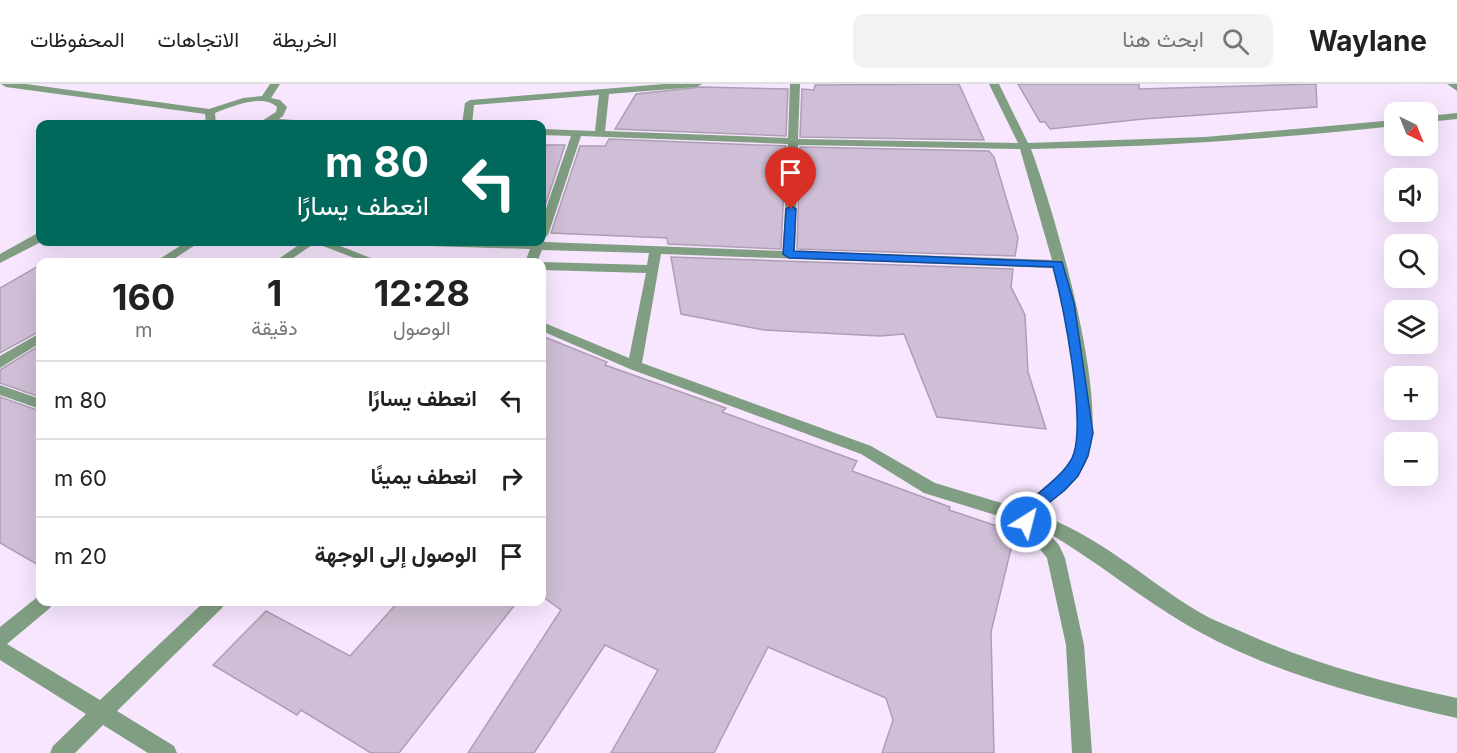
<!DOCTYPE html>
<html lang="ar">
<meta charset="utf-8">
<style>
:root{--surface:#fff;--page:#f2f2f2;--text:#222;--muted:#767676;--line:#e0e0e0}
body{margin:0;font-family:Inter,Vazirmatn,sans-serif;background:var(--page);color:var(--text);direction:rtl;height:100vh;display:flex;flex-direction:column;font-size:22px;white-space:nowrap}
*{box-sizing:border-box;margin:0}
p{font-size:20px;color:var(--muted)}
.icon{flex:none;width:33px;height:33px;fill:none;stroke:currentColor;stroke-width:2;stroke-linecap:round;stroke-linejoin:round}
.map{position:relative;flex:1;overflow:hidden;direction:ltr}
.details{position:absolute;left:36px;top:174px;width:510px;height:348px;display:flex;flex-direction:column;background:var(--surface);border-radius:12px;box-shadow:0 6px 24px #0002;direction:rtl}
.details>*{flex:none}
.hud{position:absolute;left:36px;top:36px;width:510px;height:126px;border-radius:12px;box-shadow:0 6px 24px #0002;direction:rtl;background:#00695c;color:#fff;overflow:hidden}
.needle{width:39px;rotate:137deg}
.fabs{position:absolute;left:1384px;top:18px;display:grid;gap:12px}
.fabs a{display:grid;place-items:center;width:54px;height:54px;border-radius:12px;background:var(--surface);box-shadow:0 6px 24px #0002;font-size:30px}
.pin{position:absolute;display:grid;place-items:center;width:51px;height:51px;color:#fff;margin:-62px -26px;border-radius:50% 50% 50% 0;rotate:-45deg;box-shadow:0 0 6px #0007}
.pin .icon{rotate:45deg}
.me{position:absolute;width:66px;margin:-33px;rotate:36deg;stroke-linejoin:round;filter:drop-shadow(0 0 4px #0008)}
.turn{display:flex;align-items:center;gap:21px;height:126px;padding:0 18px;font-size:27px}
.turn .icon{width:78px;height:78px;stroke-width:2.5}
.turn b{display:block;font-size:42px;line-height:51px}
.eta{display:flex;justify-content:space-evenly;align-items:center;height:102px;text-align:center}
.eta b{font-size:36px;font-weight:700;line-height:42px}
ul{padding:0;list-style:none}
li{display:flex;align-items:center;gap:18px;height:78px;padding:0 18px;border-top:2px solid var(--line)}
li div{flex:1}
li b{display:block;font-size:22px}
li em{font-style:normal}
header{display:flex;align-items:center;gap:36px;box-sizing:border-box;height:84px;padding:0 30px;background:var(--surface);border-bottom:2px solid var(--line)}
header strong{font-size:28px}
nav{display:flex;gap:33px;margin-inline-start:auto;font-size:21px}
.search{width:420px;height:54px;background:var(--page);display:flex;align-items:center;gap:15px;box-sizing:border-box;padding:0 21px;border-radius:12px;color:var(--muted);font-size:22px}
.map>svg:first-child{display:block}
.building{fill:#cfbfd6;stroke:#ae9eb4;stroke-width:1.5}
.lines{fill:none;stroke-linecap:round;stroke-linejoin:round}
.minor{fill:#809e82;fill-rule:evenodd}
.route{fill:#1a73e8;stroke:#114b97;stroke-width:1.5}
</style>
<header>
<strong>Waylane</strong>
<div class="search"><svg class="icon" aria-label="search" viewBox="0 0 24 24"><circle cx="10" cy="10" r="6"/><path d="M15 15l6 6"/></svg>ابحث هنا</div>
<nav><a>الخريطة</a><a>الاتجاهات</a><a>المحفوظات</a></nav>
</header>
<div class="map">
<svg width="1457" height="669" viewBox="0 0 1457 669">
<rect width="100%" height="100%" fill="#f7e6fe"/>
<g class="building">
<path d="M959 0 984 56 800 53 802 5 814 6 815 1Z"/>
<path d="M1018 0H1139V5L1316 0 1317 23 1143 35 1050 45 1045 38H1040Z"/>
<path d="M701 3 788 5 786 52 615 45 636 10Z"/>
<path d="M609 55 786 62 781 165 668 160 667 154 551 149 580 62H605Z"/>
<path d="M542 61H565L542 131Z"/>
<path d="M800 63 989 67 994 73 1018 154 1015 172 797 165Z"/>
<path d="M671 173 1013 185 1011 203 1025 231 1028 288 1046 345 937 333 904 250 880 252 764 246 681 230Z"/>
<path d="M40 181V247L0 269V204Z"/>
<path d="M542 252 607 278 605 281 726 324 722 328 857 377 852 387 950 423 949 426 1015 448 991 548 994 669H882L893 636 886 614 768 563 714 669H611L658 586 605 561 534 669H468L561 526 542 512Z"/>
<path d="M40 261V313L0 299V286Z"/>
<path d="M0 313 40 327V482L0 459Z"/>
<path d="M398 518H517L399 669H371L301 626 297 631 213 581 266 527 350 572Z"/>
</g>
<g class="lines">
<g class="minor">
<path d="M1 0H26L209 25 243 14 262 12 270 0H280L271 14 280 16 287 23 283 32 279 35 310 37 315 40H257L276 28 277 23C262 9 231 23 215 29L216 40H206L205 30 6 3Z"/>
<path d="M664 0H702L697 3 609 10 605 47 788 54 790 0H800L798 55 1018 59 989 0H999L1028 59 1205 53 1395 36V42C1274 55 1153 63 1031 65 1054 127 1109 313 1088 373 1079 399 1056 413 1036 430 1095 448 1147 497 1199 528 1212 536 1227 541 1240 547 1310 579 1383 598 1457 614V634C1365 613 1270 589 1187 541 1139 513 1095 476 1047 448L1059 461 1065 474 1084 561 1092 669H1072L1066 561 1047 474 1018 438 924 409 861 370 630 285 542 247V238L629 274 646 189 542 186 541 178 647 181 649 169 542 166 537 178H525L530 165 429 162 423 158H542V155L545 158 783 167 788 60 581 52 548 151 542 155V136L571 52 542 51V45L595 47 599 11 474 21 472 40H462L465 19 470 16ZM798 61 1020 65 1052 176 795 167ZM661 170 1054 184C1064 227 1091 339 1070 378 1059 399 1030 409 1021 425L935 399 871 362 642 279Z"/>
<path d="M1447 0H1457V7Z"/>
<path d="M1457 29V35L1428 38V32Z"/>
<path d="M36 150H40L41 158 0 179V170Z"/>
<path d="M186 158H200L169 178H155Z"/>
<path d="M303 158H330L381 178H365L315 159 287 178H274Z"/>
<path d="M40 249V259L0 284V272Z"/>
<path d="M0 301 40 315V325L0 311Z"/>
<path d="M40 511V518H53L50 524 7 560 100 616 204 518H225L222 524 117 627 174 662 177 669H148L103 641 75 669H50L53 662 86 630 0 576V543Z"/>
</g>
</g>
<path class="route" d="M791 122 796 125 794 167 1062 178 1074 219 1093 349 1088 372 1078 392 1065 406 1036 429 1032 442H1021C1010 420 1066 397 1074 369 1085 332 1064 224 1053 183L789 174 783 170 786 125Z"/>
</svg>
<div class="fabs">
<a><svg class="needle" viewBox="-14 -14 28 28"><path d="M0-13l5 13h-10z" fill="#e53935"/><path d="M0 13l5-13h-10z" fill="#767676"/></svg></a>
<a><svg class="icon" aria-label="sound" viewBox="0 0 24 24"><path d="M4 9h4l5-4v14l-5-4H4zM17 9q2 3 0 6"/></svg></a>
<a><svg class="icon" aria-label="search" viewBox="0 0 24 24"><circle cx="10" cy="10" r="6"/><path d="M15 15l6 6"/></svg></a>
<a><svg class="icon" aria-label="layers" viewBox="0 0 24 24"><path d="M12 4l9 5-9 5-9-5zM3 14l9 5 9-5"/></svg></a>
<a>+</a>
<a>−</a>
</div>
<div class="pin" style="left:791px;top:125px;background:#d93025"><svg class="icon" aria-label="arrive" viewBox="0 0 24 24"><path d="M6 21V4h12l-3 4 3 4H6"/></svg></div>
<svg class="me" style="left:1026px;top:438px" viewBox="-20 -20 40 40"><circle r="17" fill="#1a73e8" stroke="#fff" stroke-width="3"/><path d="M0-11L8 9 0 5-8 9z" fill="#fff"/></svg>
<div class="hud">
<div class="turn"><svg class="icon" aria-label="left" viewBox="0 0 24 24"><path d="M17 20v-9H6M10 6l-5 5 5 5"/></svg><div><b>80 m</b>انعطف يسارًا</div></div>
</div>
<section class="details">
<div class="eta">
<div><b>12:28</b><p>الوصول</p></div>
<div><b>1</b><p>دقيقة</p></div>
<div><b>160</b><p>m</p></div>
</div>
<ul>
<li><svg class="icon" aria-label="left" viewBox="0 0 24 24"><path d="M17 20v-9H6M10 6l-5 5 5 5"/></svg><div><b>انعطف يسارًا</b></div><em>80 m</em></li>
<li><svg class="icon" aria-label="right" viewBox="0 0 24 24"><path d="M7 20v-9h11M14 6l5 5-5 5"/></svg><div><b>انعطف يمينًا</b></div><em>60 m</em></li>
<li><svg class="icon" aria-label="arrive" viewBox="0 0 24 24"><path d="M6 21V4h12l-3 4 3 4H6"/></svg><div><b>الوصول إلى الوجهة</b></div><em>20 m</em></li>
</ul>
</section>
</div>
